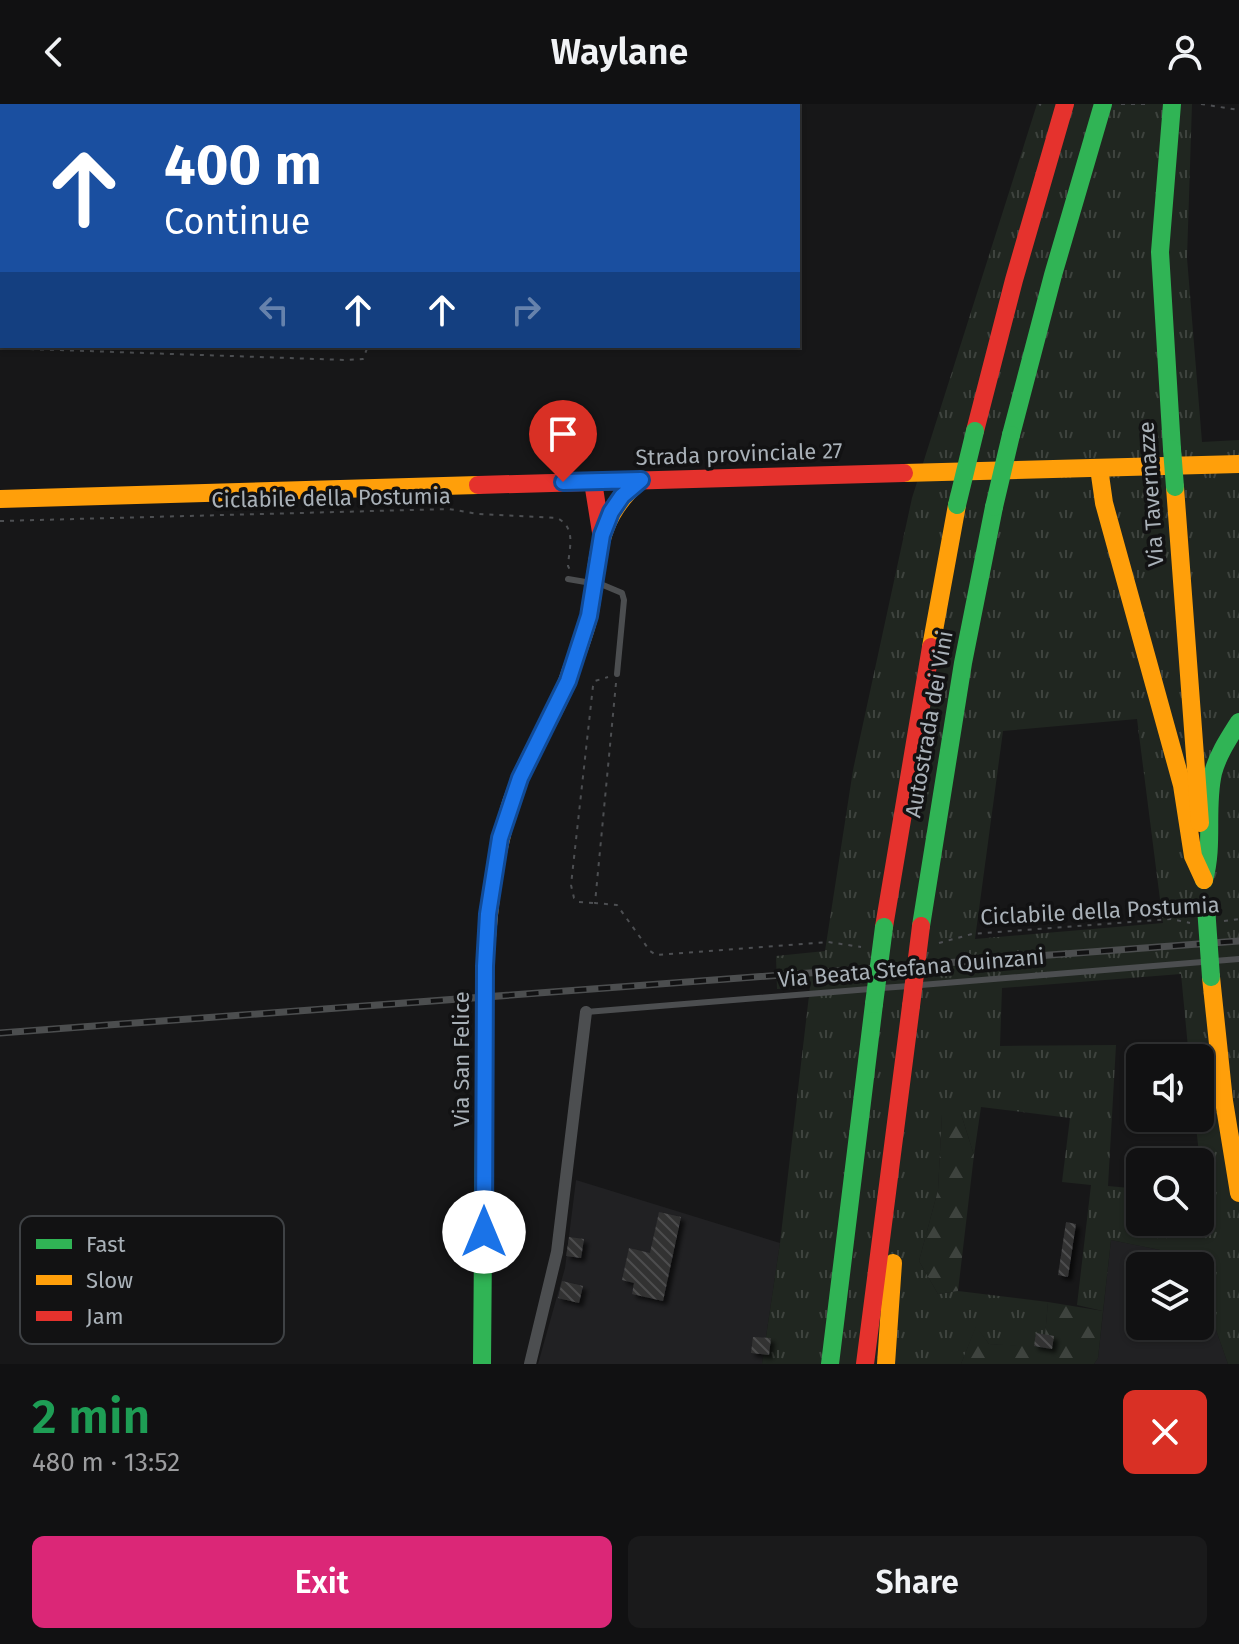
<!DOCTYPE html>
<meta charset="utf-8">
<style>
:root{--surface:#111112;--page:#1a1a1b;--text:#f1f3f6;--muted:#9c9d9f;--line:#303132;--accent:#db2777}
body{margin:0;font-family:"Fira Sans",sans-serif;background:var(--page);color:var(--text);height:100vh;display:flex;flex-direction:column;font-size:30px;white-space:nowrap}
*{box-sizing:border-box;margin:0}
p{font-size:26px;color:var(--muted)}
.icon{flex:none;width:44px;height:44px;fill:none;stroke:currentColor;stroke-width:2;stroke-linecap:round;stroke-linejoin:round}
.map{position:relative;height:1260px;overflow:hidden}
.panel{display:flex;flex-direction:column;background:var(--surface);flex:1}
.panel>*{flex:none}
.hud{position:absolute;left:0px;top:0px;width:800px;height:244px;box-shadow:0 2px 6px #0004,0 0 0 2px var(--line);background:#1a4fa0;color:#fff;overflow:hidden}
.fabs{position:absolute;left:1126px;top:940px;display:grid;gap:16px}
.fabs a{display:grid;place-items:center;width:88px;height:88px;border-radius:12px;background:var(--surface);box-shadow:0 2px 6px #0004,0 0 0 2px var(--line);font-size:40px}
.pin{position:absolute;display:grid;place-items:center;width:68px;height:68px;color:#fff;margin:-82px -34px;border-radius:50% 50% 50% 0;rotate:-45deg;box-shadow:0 0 8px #0007}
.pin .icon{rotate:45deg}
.me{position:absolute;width:88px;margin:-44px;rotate:0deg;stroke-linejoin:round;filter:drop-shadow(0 0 6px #0008)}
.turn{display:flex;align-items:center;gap:28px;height:168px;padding:0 32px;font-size:36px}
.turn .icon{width:104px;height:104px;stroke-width:2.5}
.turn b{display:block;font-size:56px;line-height:68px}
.lanes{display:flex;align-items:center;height:76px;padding:0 32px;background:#0003;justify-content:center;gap:40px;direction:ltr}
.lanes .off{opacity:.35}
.round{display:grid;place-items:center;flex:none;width:84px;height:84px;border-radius:12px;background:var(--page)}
.summary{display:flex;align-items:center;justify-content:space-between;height:136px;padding:0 32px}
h1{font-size:48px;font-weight:600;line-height:60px;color:#1e9e55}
.action{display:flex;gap:16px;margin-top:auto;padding:16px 32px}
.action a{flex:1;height:92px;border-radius:12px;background:var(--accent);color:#fff;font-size:32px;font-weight:600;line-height:92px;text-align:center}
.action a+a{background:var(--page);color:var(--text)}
header{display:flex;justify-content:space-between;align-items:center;height:104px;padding:0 32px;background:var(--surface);font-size:36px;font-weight:600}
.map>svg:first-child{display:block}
.built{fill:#212123}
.grass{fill:url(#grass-tufts);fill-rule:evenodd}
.forest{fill:url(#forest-firs)}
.building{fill:url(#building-back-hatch);filter:url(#shadow)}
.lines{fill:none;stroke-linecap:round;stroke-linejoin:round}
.path{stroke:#4d4f52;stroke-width:2;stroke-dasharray:4 6;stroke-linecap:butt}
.lane{stroke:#4c4e50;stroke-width:6}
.street{stroke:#4c4e50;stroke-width:12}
.fast{stroke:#30b455;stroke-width:18}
.slow{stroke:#ff9f0a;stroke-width:18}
.jam{stroke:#e5322d;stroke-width:18}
.rail-casing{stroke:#4c4e4f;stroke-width:7}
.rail{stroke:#121213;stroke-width:4;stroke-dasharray:12;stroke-linecap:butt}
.fast-bridge{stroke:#30b455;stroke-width:18}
.slow-bridge{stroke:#ff9f0a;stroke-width:18}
.jam-bridge{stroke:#e5322d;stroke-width:18}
.route-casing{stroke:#114b97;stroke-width:20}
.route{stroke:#1a73e8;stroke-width:14}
.labels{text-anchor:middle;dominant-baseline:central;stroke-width:7;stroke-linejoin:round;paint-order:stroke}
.street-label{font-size:22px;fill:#a9b1b8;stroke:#121213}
.key{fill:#121213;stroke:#3f4245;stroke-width:2}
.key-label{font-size:22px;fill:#a9b1b8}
</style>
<header><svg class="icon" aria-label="back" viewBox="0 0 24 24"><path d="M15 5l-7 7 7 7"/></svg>Waylane<svg class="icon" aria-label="person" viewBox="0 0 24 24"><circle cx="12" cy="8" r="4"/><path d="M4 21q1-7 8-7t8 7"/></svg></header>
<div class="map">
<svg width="1239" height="1260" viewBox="0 0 1239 1260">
<defs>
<pattern id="grass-tufts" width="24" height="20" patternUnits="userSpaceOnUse" patternTransform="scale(2)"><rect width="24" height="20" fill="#202620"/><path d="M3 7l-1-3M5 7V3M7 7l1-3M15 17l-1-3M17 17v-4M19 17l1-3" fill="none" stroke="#3e433e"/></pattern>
<pattern id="forest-firs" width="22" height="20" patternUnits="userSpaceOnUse" patternTransform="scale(2)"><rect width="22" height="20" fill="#202620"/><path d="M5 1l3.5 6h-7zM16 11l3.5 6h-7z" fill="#3e433e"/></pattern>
<pattern id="building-back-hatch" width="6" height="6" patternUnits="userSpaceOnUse" patternTransform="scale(2)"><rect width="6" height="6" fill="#323233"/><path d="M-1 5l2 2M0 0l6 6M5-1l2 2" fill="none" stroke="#4d4d4e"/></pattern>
<filter id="shadow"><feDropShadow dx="4" dy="4" stdDeviation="2" flood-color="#0009"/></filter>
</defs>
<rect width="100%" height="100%" fill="#171718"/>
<g class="built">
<path d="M576 1076 780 1139 762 1260H538L565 1164Z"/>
<path d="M1111 1136 1190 1152 1194 1162H1140V1222H1200V1180L1228 1260H1094L1098 1254Z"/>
</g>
<path class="grass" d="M1037 0H1192L1187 154 1202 338 1239 336V1260H1228L1200 1180V1162H1194L1190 1152 1111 1136 1103 1207 1077 1201 1091 1081 1062 1078 1070 1014 981 1003 974 1051 961 1010H942L938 1086 919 1157 938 1190 958 1187 1048 1198 1044 1244 989 1240 976 1223 961 1260H762L780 1139 810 883 777 885 776 852 825 847 853 666 912 394ZM1137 615 1163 819 975 835 1003 627ZM1181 870 1189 954H1200V1014H1195L1200 1058V1118H1140V1085L1108 1082 1116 941 1000 942 1002 884Z"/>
<g class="forest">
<path d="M942 1010H961L974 1051 958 1187 938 1190 919 1157 938 1086Z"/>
<path d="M1048 1198 1103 1207 1098 1254 1094 1260H961L976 1222 989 1240 1044 1243Z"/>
</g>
<g class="building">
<path d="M659 1108 681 1113 663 1197 632 1190 634 1179 622 1176 629 1144 650 1149Z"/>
<path d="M1066 1118 1076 1120 1068 1173 1058 1171Z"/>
<path d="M569 1133 584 1135 581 1154 566 1152Z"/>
<path d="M562 1177 583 1182 579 1199 558 1194Z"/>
<path d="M1036 1229 1054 1232 1052 1245 1034 1242Z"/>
<path d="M753 1233 771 1234 769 1251 751 1249Z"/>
</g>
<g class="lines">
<g class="path">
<path d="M1039 0 1041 1"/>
<path d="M1121 0H1151"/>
<path d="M1201 0 1239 6"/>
<path d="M400 2V0"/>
<path d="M0 244 346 256 363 255 368 242"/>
<path d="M0 417 449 405 478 410 557 414C577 424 569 444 568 462L570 466"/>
<path d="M616 579 595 799 617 801 650 847 656 851 828 838 861 843"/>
<path d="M593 799 579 798 574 794 571 781 593 582 595 577 608 573"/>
<path d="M1224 817 1239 815"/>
<path d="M939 839 972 830 1171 815 1190 819"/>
</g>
<g class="lane">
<path d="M568 475 603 481 622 489 624 496 617 570"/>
<path d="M921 881 1239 855"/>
<path d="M881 884 910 882"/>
<path d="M586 908 870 885"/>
</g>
<path class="street" d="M530 1260 557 1148 586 908"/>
<g class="fast">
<path d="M1172 0 1160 148 1172 345"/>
<path d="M1011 331 1053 171 1103 0"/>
<path d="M1204 776C1214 740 1205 704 1213 669 1218 650 1229 634 1239 618"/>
<path d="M921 822 963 559 994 403"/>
<path d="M482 1260 485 902"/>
<path d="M830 1260 874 900"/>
</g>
<g class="slow">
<path d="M1099 364 1104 399 1182 681 1193 752 1204 776"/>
<path d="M904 369 1239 360"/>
<path d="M1175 383 1200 719"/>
<path d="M0 395 478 381"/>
<path d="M931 543 957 401"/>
<path d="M485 862C489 798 495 736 519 677 534 639 559 605 571 566 578 547 586 528 590 508 600 452 594 416 641 376"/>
<path d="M1211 873 1224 997 1239 1089"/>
<path d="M886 1260 893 1159"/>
</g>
<g class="jam">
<path d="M975 327 1014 176 1065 0"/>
<path d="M593 378 601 428"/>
<path d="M478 381 904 369"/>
<path d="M884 823 931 543"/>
<path d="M865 1260 911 902"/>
</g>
<defs>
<path id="rail" d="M0 929 1239 837"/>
</defs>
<use href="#rail" class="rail-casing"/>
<use href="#rail" class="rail"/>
<g class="fast-bridge">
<path d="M1172 345 1175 383"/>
<path d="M957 401 975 327"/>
<path d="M994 403 1011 331"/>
<path d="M1206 803 1211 873"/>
<path d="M874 900 884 823"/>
</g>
<path class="slow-bridge" d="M485 862V902"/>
<path class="jam-bridge" d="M911 902 921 822"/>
</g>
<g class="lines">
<defs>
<path id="route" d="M484 1128 485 862 488 810 500 734 520 674 568 577 589 512 602 431 611 408 622 392 641 376 563 378"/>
</defs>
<use href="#route" class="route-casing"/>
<use href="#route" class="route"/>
</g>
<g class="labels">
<g class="street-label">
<text transform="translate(739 350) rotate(-2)">Strada provinciale 27</text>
<text transform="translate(1151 390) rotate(-94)">Via Tavernazze</text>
<text transform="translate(331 394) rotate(-1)">Ciclabile della Postumia</text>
<text transform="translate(929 620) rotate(-80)">Autostrada dei Vini</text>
<text transform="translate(1100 807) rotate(-3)">Ciclabile della Postumia</text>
<text transform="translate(911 864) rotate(-5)">Via Beata Stefana Quinzani</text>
<text transform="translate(461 955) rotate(-90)">Via San Felice</text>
</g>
</g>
<rect x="20" y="1112" width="264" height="128" rx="12" class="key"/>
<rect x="36" y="1135" width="36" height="10" fill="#30b455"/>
<rect x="36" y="1171" width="36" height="10" fill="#ff9f0a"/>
<rect x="36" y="1207" width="36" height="10" fill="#e5322d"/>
<g class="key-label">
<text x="86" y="1148">Fast</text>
<text x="86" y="1184">Slow</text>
<text x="86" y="1220">Jam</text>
</g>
</svg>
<div class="fabs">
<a><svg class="icon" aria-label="sound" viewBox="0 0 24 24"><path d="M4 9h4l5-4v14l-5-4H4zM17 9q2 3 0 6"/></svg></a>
<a><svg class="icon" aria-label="search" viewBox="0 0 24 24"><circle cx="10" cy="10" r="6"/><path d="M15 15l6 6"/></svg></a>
<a><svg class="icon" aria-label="layers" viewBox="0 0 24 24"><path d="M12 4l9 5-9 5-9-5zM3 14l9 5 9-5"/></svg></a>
</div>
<div class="pin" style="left:563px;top:378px;background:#d93025"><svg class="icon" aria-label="arrive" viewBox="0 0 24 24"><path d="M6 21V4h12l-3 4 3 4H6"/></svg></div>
<svg class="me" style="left:484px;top:1128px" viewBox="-20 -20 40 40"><circle r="19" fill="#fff"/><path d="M0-13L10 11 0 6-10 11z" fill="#1a73e8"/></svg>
<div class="hud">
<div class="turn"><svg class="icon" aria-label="ahead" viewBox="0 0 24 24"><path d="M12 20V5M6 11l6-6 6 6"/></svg><div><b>400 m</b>Continue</div></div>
<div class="lanes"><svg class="icon off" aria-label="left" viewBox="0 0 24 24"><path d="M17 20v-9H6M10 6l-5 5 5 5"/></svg><svg class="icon" aria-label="ahead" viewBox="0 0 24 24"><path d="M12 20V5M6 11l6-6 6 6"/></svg><svg class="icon" aria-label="ahead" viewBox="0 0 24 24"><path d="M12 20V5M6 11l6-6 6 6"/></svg><svg class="icon off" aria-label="right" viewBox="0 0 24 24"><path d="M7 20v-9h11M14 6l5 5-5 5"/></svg></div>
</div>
</div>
<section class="panel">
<div class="summary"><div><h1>2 min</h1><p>480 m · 13:52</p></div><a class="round" style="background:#d93025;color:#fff"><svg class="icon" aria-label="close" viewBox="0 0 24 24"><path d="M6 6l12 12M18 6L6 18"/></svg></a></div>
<div class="action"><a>Exit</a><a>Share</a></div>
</section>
